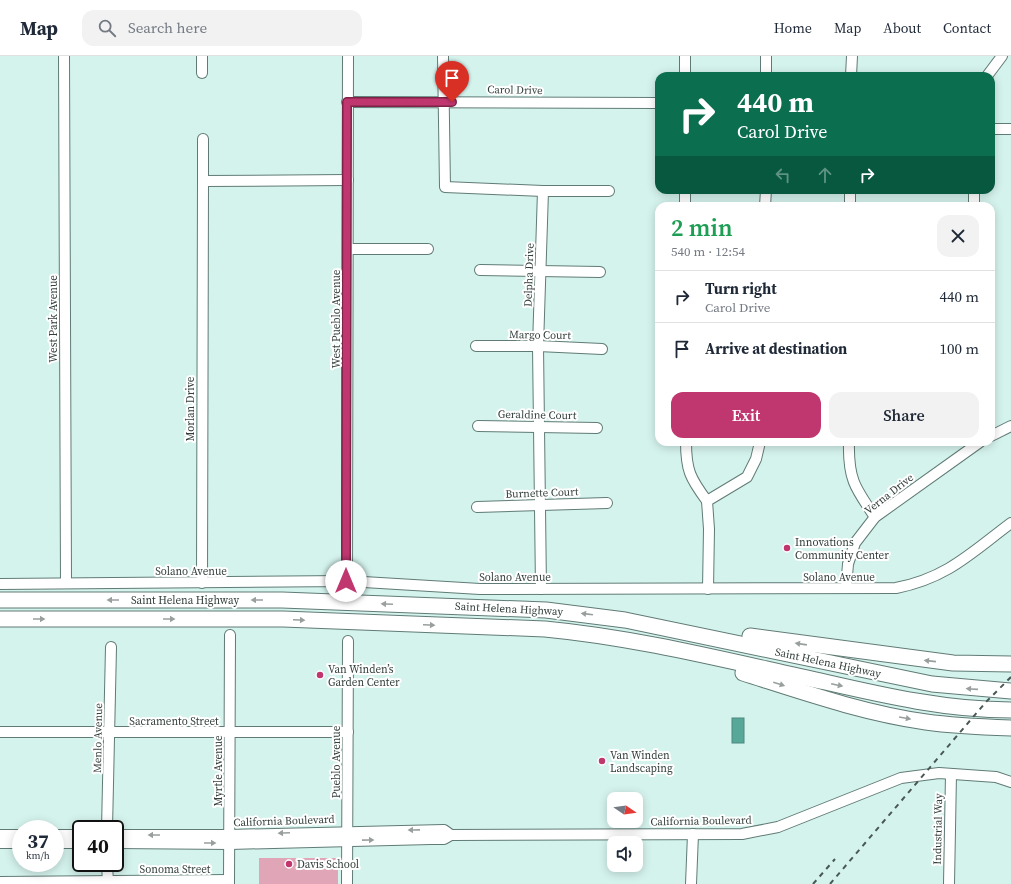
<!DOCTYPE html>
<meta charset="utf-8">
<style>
:root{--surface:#fff;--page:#f2f2f3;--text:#1f2937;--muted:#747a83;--line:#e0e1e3;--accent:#c0366f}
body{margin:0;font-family:"Source Serif 4",serif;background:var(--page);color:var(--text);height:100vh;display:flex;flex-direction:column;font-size:15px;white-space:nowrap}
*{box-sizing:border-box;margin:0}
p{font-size:13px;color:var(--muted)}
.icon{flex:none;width:22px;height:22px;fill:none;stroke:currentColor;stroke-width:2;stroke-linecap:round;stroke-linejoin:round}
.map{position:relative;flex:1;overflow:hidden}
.side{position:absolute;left:655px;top:146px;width:340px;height:244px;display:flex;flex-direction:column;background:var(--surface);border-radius:12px;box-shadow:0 2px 10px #0003}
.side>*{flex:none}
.top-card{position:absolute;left:655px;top:16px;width:340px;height:122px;border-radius:12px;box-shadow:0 2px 10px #0003;background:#0b6e4f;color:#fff;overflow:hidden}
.needle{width:26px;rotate:103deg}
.fabs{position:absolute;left:607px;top:736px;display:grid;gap:8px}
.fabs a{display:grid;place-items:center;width:36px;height:36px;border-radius:8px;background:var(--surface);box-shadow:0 2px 10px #0003;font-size:20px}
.speed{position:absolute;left:12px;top:764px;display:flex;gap:8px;font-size:20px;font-weight:700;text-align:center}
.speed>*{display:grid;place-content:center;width:52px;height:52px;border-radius:50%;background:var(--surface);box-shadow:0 2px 10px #0003;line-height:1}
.speed small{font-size:10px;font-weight:400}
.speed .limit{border:2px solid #111;border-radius:6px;background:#fff;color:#111}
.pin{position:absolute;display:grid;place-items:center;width:34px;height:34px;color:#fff;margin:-41px -17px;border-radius:50% 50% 50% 0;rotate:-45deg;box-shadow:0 0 4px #0007}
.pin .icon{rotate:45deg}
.me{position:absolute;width:44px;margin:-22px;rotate:0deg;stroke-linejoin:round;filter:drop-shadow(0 0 3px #0008)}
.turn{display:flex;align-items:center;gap:14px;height:84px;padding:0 16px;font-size:18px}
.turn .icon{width:52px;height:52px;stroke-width:2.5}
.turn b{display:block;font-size:28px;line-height:34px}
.lanes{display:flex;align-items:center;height:38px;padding:0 16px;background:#0003;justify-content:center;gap:20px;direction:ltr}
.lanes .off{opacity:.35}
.round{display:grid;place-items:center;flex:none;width:42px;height:42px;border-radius:12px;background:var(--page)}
.head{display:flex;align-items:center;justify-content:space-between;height:68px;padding:0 16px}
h1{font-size:24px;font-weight:600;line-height:30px;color:#1e9e55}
.action{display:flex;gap:8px;margin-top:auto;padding:8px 16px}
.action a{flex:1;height:46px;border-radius:12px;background:var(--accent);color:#fff;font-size:16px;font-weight:600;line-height:46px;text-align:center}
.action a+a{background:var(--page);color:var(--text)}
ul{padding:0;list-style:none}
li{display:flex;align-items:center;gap:12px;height:52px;padding:0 16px;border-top:1px solid var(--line)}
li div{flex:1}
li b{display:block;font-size:15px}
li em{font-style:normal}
header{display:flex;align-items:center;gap:24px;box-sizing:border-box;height:56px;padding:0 20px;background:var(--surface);border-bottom:1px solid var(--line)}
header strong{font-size:19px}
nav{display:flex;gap:22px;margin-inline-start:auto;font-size:14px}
.search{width:280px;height:36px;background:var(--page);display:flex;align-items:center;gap:10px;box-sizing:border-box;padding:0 14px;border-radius:12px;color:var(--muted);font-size:15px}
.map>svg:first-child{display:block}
.pitch{fill:#e0a5b6}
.water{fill:#58a89a;stroke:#4d887e}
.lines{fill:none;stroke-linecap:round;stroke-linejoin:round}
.minor-casing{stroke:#607b75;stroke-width:12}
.highway-casing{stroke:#607b75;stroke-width:17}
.minor{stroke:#fff;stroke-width:10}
.highway{stroke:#fff;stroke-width:15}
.rail{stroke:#495854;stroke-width:2;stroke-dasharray:5 5;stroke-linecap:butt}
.oneway{fill:#999f9e}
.route-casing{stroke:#7d2348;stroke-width:10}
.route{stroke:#c0366f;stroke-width:7}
.poi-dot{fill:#c0366f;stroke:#fff;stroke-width:1.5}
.labels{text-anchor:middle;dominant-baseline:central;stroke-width:4;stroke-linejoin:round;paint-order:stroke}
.street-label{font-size:11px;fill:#333f3c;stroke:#fff}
.poi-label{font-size:11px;fill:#333f3c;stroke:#fff;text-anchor:start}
</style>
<header>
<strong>Map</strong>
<div class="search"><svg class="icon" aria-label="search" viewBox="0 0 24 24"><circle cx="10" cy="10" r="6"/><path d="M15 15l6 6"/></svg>Search here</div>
<nav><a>Home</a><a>Map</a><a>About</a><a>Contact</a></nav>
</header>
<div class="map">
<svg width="1011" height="828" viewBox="0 0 1011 828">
<rect width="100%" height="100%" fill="#d5f3ed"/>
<rect class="pitch" x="259" y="802" width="79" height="26"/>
<rect class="water" x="732" y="662" width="12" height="25"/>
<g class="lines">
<defs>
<g id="minor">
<path d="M64 0 66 526"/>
<path d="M443 0 445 131 543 135H609"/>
<path d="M766 0V20"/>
<path d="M202 17V0"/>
<path d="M685 20V0"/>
<path d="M851 20 852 0"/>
<path d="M987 20 1002 0"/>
<path d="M347 46 659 47"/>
<path d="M991 73H1011"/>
<path d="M203 125V83"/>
<path d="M685 150V134"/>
<path d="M765 150 766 134"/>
<path d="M850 150V134"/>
<path d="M974 150V134"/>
<path d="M348 193H428"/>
<path d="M480 214 600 216"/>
<path d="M476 290H538L602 293"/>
<path d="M478 370 597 372"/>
<path d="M991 380 1011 370"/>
<path d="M686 386C686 414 690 422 707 445"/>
<path d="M849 386C848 423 855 432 875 461"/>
<path d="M477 451 607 447"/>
<path d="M347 525 348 0"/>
<path d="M202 527 203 125 348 124"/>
<path d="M0 528 347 525 480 533 896 532C947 522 971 497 1011 467"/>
<path d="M846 532 848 508 855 487 875 461 980 386"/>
<path d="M541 533 538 290 543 135"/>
<path d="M708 533 709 473 707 445 747 421 756 403 760 386"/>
<path d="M0 676H348"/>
<path d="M107 773 111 591"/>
<path d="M0 779H21"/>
<path d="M55 779H81"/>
<path d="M115 779H229L444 774 451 779"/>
<path d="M0 787H21"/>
<path d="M55 787H81"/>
<path d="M115 787 230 788 431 783H444L451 779 742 778 778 771 901 722 939 717 996 721 1011 726"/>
<path d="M107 807 108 828"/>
<path d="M0 826 229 824"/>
<path d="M229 828 230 579"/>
<path d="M347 828 348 585"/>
<path d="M691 828 693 778"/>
<path d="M949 828 951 718"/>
</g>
<g id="highway">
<path d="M0 544H282L546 554 625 564 932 628 1011 635"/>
<path d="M0 563H283L545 573C640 582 732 606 825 626 886 640 948 654 1011 654"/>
<path d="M750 580 953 607 1011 608"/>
<path d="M743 617C803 636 863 657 926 666 954 670 982 671 1011 672"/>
</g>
</defs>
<use href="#minor" class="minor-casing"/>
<use href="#highway" class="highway-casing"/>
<use href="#minor" class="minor"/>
<use href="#highway" class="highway"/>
<g class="rail">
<path d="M813 828 835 803"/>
<path d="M830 828 986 646 1011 621"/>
</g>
</g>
<defs><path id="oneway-solid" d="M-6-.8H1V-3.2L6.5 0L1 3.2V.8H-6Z"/></defs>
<g class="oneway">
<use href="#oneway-solid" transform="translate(113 544) rotate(180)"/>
<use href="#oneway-solid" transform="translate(257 544) rotate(180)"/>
<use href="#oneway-solid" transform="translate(387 548) rotate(-177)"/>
<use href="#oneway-solid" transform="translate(587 558) rotate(-173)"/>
<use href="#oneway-solid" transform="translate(39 563)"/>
<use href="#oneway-solid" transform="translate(169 563)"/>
<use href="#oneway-solid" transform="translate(299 564) rotate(2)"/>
<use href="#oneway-solid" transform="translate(429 569) rotate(2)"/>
<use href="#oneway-solid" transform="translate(801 588) rotate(-172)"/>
<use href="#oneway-solid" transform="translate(930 605) rotate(-174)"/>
<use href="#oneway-solid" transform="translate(779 628) rotate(17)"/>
<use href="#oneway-solid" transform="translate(837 629) rotate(12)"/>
<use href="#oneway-solid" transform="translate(972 633) rotate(-176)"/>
<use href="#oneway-solid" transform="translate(905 662) rotate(10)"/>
<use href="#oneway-solid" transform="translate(414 774) rotate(179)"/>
<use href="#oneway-solid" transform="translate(284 777) rotate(178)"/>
<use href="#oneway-solid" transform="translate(154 779) rotate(180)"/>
<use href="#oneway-solid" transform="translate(368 784) rotate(-1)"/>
<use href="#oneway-solid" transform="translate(210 787)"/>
</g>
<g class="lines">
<defs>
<path id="route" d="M346 525 347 46H452"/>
</defs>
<use href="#route" class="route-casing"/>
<use href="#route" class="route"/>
</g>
<g class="poi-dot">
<circle cx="787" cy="492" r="4"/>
<circle cx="320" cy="619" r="4"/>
<circle cx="602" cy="705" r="4"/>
<circle cx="289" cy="808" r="4"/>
</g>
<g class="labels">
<g class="street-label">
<text transform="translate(515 34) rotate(1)">Carol Drive</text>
<text transform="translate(529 219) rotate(-88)">Delpha Drive</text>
<text transform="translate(53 263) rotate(-90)">West Park Avenue</text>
<text transform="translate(336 263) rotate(-90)">West Pueblo Avenue</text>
<text transform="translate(540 279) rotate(1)">Margo Court</text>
<text transform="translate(190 353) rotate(-90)">Morlan Drive</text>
<text transform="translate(537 359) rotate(1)">Geraldine Court</text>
<text transform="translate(542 437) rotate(-2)">Burnette Court</text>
<text transform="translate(889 438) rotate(-38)">Verna Drive</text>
<text x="191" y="515">Solano Avenue</text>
<text x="515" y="521">Solano Avenue</text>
<text x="839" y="521">Solano Avenue</text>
<text x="185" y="544">Saint Helena Highway</text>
<text transform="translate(509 553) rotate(3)">Saint Helena Highway</text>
<text transform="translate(828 607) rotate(12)">Saint Helena Highway</text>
<text x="174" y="665">Sacramento Street</text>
<text transform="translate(98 682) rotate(-89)">Menlo Avenue</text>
<text transform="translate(336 706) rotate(-90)">Pueblo Avenue</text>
<text transform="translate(218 715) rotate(-90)">Myrtle Avenue</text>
<text transform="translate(284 765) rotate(-2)">California Boulevard</text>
<text transform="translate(701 765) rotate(-1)">California Boulevard</text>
<text transform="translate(938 773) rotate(-89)">Industrial Way</text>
<text x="175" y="813">Sonoma Street</text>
</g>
<g class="poi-label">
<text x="795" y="486">Innovations<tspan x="795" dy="13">Community Center</tspan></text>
<text x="328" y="613">Van Winden’s<tspan x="328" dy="13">Garden Center</tspan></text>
<text x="610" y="699">Van Winden<tspan x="610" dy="13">Landscaping</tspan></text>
<text x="297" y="808">Davis School</text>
</g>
</g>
</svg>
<div class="fabs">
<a><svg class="needle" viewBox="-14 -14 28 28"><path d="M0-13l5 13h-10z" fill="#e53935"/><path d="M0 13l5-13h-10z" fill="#747a83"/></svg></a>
<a><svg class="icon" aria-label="sound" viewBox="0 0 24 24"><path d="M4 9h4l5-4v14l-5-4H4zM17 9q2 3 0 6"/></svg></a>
</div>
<div class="speed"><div>37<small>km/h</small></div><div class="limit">40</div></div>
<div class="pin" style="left:452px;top:46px;background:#d93025"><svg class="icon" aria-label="arrive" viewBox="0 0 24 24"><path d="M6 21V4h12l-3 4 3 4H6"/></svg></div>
<svg class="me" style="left:346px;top:525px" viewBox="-20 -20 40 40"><circle r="19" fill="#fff"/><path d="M0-13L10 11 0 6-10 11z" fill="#c0366f"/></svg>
<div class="top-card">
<div class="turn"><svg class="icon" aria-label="right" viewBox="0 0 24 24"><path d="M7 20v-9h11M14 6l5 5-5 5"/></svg><div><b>440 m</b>Carol Drive</div></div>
<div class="lanes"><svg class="icon off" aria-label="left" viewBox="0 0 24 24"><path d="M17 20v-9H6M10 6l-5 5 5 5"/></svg><svg class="icon off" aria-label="ahead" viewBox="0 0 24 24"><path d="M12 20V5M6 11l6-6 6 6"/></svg><svg class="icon" aria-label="right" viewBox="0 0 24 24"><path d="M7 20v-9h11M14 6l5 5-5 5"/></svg></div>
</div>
<section class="side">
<div class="head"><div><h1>2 min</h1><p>540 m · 12:54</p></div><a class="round"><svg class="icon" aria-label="close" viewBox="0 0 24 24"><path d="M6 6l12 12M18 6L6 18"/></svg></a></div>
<ul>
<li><svg class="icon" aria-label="right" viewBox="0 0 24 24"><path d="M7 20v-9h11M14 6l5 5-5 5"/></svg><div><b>Turn right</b><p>Carol Drive</p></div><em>440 m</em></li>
<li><svg class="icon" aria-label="arrive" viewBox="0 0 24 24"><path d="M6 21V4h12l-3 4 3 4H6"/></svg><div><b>Arrive at destination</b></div><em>100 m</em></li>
</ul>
<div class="action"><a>Exit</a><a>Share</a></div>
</section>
</div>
